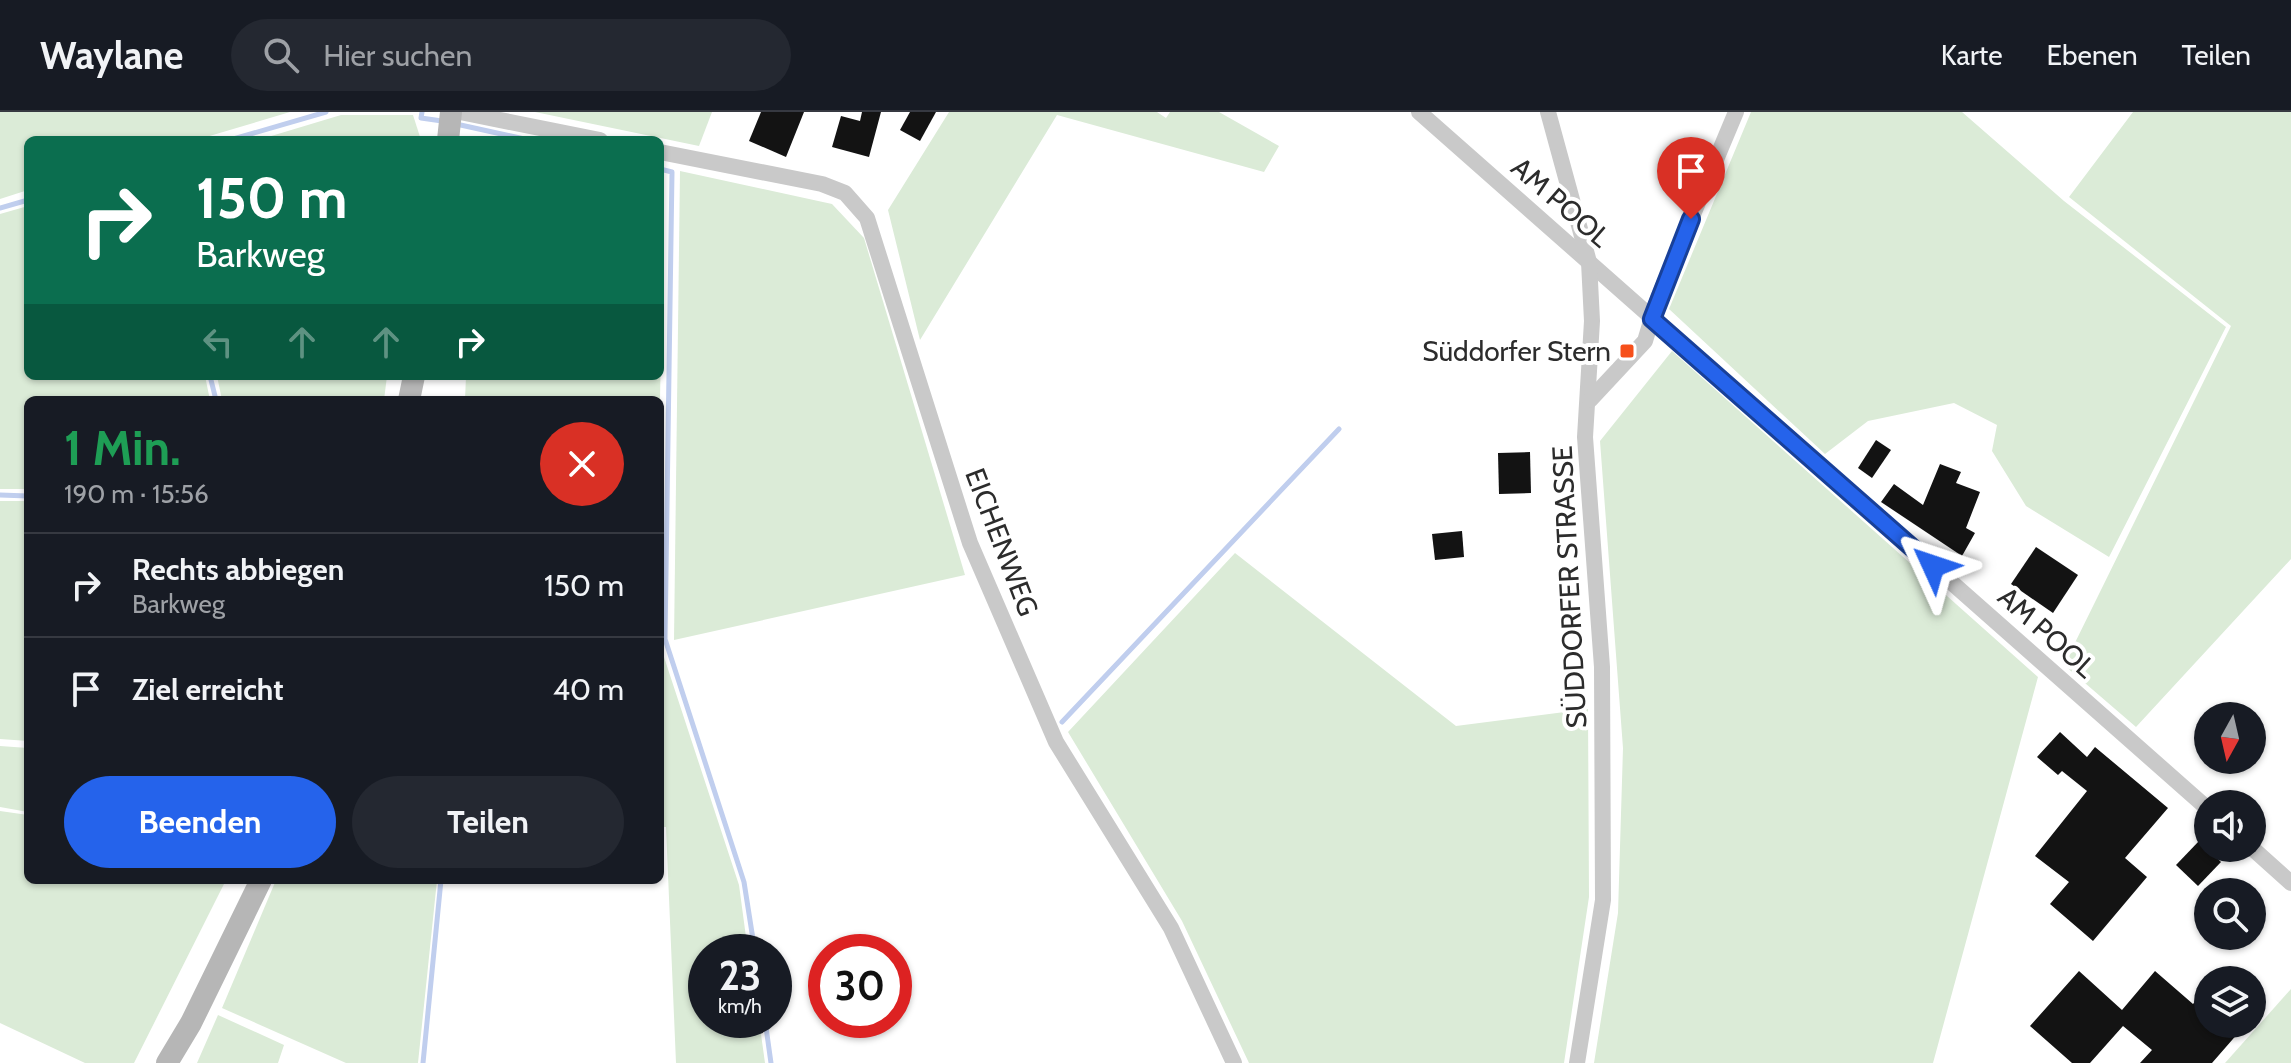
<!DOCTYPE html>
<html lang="de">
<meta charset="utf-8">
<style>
:root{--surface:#171b24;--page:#242831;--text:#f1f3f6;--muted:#9ea1a6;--line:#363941;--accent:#2563eb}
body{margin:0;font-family:Cabin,sans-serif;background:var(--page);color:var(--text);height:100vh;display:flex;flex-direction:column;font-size:30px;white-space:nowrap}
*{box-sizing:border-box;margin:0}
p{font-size:26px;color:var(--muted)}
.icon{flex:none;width:44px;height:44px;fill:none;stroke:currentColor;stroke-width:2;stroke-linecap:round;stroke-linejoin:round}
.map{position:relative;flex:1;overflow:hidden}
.panel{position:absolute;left:24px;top:284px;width:640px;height:488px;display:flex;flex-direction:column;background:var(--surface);border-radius:12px;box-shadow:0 2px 6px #0004}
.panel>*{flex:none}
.top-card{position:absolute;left:24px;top:24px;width:640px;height:244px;border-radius:12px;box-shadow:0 2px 6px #0004;background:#0b6e4f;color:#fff;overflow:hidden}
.needle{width:52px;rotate:188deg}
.controls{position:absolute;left:2194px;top:590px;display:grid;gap:16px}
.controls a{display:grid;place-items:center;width:72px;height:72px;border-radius:50%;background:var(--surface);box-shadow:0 2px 6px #0004;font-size:40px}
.speed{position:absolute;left:688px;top:822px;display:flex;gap:16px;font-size:40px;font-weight:700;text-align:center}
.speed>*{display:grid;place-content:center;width:104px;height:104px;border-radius:50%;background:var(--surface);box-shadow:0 2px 6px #0004;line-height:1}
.speed small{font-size:20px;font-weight:400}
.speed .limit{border:12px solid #d22;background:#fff;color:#111}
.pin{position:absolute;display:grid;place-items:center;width:68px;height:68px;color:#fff;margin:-82px -34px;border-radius:50% 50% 50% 0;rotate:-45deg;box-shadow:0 0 8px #0007}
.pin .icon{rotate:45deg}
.me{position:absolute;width:88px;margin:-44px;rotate:312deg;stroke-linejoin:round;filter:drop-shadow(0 0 6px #0008)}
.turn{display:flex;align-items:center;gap:28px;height:168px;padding:0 40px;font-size:36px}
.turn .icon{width:104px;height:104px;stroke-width:2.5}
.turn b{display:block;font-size:56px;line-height:68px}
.lanes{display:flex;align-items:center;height:76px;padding:0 40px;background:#0003;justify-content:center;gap:40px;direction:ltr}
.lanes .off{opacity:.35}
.round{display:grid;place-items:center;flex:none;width:84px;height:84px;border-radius:42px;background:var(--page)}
.headline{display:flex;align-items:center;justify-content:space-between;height:136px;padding:0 40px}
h1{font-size:48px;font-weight:800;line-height:60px;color:#1e9e55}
.cta{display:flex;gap:16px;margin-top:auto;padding:16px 40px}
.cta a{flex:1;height:92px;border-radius:48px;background:var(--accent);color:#fff;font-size:32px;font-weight:800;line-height:92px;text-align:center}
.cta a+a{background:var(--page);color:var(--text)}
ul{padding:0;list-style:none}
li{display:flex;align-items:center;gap:24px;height:104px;padding:0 40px;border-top:2px solid var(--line)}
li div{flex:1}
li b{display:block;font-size:30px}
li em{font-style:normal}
header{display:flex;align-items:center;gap:48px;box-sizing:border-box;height:112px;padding:0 40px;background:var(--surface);border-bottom:2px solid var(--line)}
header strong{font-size:38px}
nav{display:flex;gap:44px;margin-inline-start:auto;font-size:28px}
.search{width:560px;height:72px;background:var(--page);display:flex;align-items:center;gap:20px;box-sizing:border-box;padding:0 28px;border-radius:44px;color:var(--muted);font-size:30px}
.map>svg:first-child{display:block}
.green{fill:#dbebd7}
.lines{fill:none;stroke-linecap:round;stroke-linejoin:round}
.stream{stroke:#c0ceee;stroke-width:5}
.building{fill:#131313}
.minor{stroke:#c9c9c9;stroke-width:16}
.secondary{stroke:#b6b6b6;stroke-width:22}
.route-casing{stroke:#184099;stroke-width:20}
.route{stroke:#2563eb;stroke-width:14}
.poi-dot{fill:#f64f1a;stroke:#fff;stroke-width:3}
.labels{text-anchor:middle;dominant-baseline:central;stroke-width:8;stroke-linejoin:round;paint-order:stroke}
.street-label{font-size:28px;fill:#2c2c2c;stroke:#fff}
.poi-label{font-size:28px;fill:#2c2c2c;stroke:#fff;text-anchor:end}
</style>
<header>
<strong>Waylane</strong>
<div class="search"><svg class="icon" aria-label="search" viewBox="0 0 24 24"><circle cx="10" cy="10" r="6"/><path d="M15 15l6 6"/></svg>Hier suchen</div>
<nav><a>Karte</a><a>Ebenen</a><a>Teilen</a></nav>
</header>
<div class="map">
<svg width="2291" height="951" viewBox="0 0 2291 951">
<rect width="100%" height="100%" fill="#fff"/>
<g class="green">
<path d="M0 0H290L196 28H28V78L0 87Z"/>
<path d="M535 0H712L699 34Z"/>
<path d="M949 0H1157L1166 6 1170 0H1219L1279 34 1264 60 1057 3 920 228 888 98Z"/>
<path d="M1751 0H1962L2064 89 2226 215 2109 445 2026 394 1992 339 1997 313 1954 291 1868 309 1825 342 1669 197Z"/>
<path d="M2133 0H2291V447L2136 615 2064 553 2231 214 2069 85Z"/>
<path d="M341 3H413L421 28H258Z"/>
<path d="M680 59 832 92 864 126 965 463 674 528Z"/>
<path d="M660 67 664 68 660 288H465L466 264H660Z"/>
<path d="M28 94V264H205L210 288H28V377H0V102Z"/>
<path d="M1672 239 2038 565 1933 951H1594L1618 801 1623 636 1600 329Z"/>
<path d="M217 264H387L384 288H222Z"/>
<path d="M0 389H28V629L0 627Z"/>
<path d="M1235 441 1456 614 1588 597 1589 785 1564 951H1249L1182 809 1068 620Z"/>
<path d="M660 542H663L739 773 748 840H706V908H759L765 951H676L666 715H660Z"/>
<path d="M0 634 28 636V700L0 695Z"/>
<path d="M0 699 28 703V768H226L134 951H85L0 911Z"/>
<path d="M276 768H437L418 951H346L222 896Z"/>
<path d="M2291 877V951H2225Z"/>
<path d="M218 903 284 933 278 951H197Z"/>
</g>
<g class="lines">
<g class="stream">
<path d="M422 0 421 6 442 9"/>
<path d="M456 12 529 28"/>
<path d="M230 28 326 0"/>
<path d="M660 57 672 60 665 527 744 770 755 840"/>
<path d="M0 96 28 88"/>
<path d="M210 264 216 288"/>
<path d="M0 383 28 384"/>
<path d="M1062 610 1339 317"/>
<path d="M765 908 771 951"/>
<path d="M423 951 441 768"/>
</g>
</g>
<g class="building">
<path d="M761 0H804L786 45 749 29Z"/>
<path d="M862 0H881L869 45 832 35 841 4 860 9Z"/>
<path d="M910 0H936L920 29 900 18Z"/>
<path d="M1876 328 1891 338 1872 366 1858 356Z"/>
<path d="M1530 340 1531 381 1499 382 1498 341Z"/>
<path d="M1940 352 1961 360 1956 371 1980 380 1966 416 1975 421 1962 444 1881 390 1894 372 1923 393Z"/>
<path d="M1462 419 1464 445 1435 448 1432 422Z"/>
<path d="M2036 435 2078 463 2053 501 2011 472Z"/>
<path d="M2060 620 2087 645 2095 635 2168 696 2125 746 2147 765 2093 829 2050 792 2069 770 2035 744 2087 679 2062 659 2058 663 2037 645Z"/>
<path d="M2199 729 2221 750 2198 774 2176 753Z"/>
<path d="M2079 859 2122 898 2155 859 2193 892 2208 875V912H2246L2212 951H2140L2152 938 2123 914 2090 951H2072L2030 914Z"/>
</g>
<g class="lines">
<g class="minor">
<path d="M460 0 600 28"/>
<path d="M1419 0 2208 697"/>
<path d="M1548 0 1589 150 1592 209 1585 325 1602 555 1603 788 1577 951"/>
<path d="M660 40 822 72 845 81 867 106 970 431 1056 630 1171 816 1234 951"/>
<path d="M1590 288 1645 229 1658 186 1736 0"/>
<path d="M2252 736 2291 771"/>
</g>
<g class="secondary">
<path d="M448 28 451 0"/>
<path d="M409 288 414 264"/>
<path d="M167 951 191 911 261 768"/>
</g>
</g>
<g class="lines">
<defs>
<path id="route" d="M1691 107 1652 207 1933 454"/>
</defs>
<use href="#route" class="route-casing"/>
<use href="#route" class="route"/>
</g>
<rect class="poi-dot" x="1619" y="231" width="16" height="16" rx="4"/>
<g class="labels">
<g class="street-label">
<text transform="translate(1561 90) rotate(41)">AM POOL</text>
<text transform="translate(1002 430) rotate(69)">EICHENWEG</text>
<text transform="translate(1569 475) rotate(-93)">SÜDDORFER STRASSE</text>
<text transform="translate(2047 520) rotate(42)">AM POOL</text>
</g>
<g class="poi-label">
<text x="1611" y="239">Süddorfer Stern</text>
</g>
</g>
</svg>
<div class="controls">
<a><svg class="needle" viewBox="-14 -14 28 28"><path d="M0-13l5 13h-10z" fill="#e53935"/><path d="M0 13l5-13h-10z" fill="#9ea1a6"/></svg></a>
<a><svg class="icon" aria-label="sound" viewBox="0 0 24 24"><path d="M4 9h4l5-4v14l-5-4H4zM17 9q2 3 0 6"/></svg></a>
<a><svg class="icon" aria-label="search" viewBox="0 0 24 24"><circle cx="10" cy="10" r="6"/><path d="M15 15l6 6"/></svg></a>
<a><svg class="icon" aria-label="layers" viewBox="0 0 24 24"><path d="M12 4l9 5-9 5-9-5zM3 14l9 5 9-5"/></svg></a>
</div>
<div class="speed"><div>23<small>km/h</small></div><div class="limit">30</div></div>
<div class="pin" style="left:1691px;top:107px;background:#d93025"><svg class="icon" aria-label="arrive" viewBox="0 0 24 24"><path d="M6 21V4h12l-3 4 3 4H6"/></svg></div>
<svg class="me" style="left:1933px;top:454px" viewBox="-20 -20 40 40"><path d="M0-17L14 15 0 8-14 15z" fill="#2563eb" stroke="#fff" stroke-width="4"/></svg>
<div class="top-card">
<div class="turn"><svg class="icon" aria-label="right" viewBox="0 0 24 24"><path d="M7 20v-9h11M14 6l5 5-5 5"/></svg><div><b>150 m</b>Barkweg</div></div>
<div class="lanes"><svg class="icon off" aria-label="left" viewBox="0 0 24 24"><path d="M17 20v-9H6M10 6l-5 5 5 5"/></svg><svg class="icon off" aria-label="ahead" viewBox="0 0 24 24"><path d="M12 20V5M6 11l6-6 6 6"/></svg><svg class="icon off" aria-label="ahead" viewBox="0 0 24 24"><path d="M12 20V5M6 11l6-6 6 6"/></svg><svg class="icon" aria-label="right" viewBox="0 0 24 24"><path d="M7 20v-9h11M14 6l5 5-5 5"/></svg></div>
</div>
<section class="panel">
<div class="headline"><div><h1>1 Min.</h1><p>190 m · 15:56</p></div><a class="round" style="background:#d93025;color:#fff"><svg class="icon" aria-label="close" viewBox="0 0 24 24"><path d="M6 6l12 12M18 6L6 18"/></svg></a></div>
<ul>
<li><svg class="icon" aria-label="right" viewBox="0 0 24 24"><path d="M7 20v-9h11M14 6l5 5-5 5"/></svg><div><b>Rechts abbiegen</b><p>Barkweg</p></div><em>150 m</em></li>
<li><svg class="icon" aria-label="arrive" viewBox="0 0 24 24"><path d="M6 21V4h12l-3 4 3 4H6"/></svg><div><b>Ziel erreicht</b></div><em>40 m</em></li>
</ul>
<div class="cta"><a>Beenden</a><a>Teilen</a></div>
</section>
</div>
